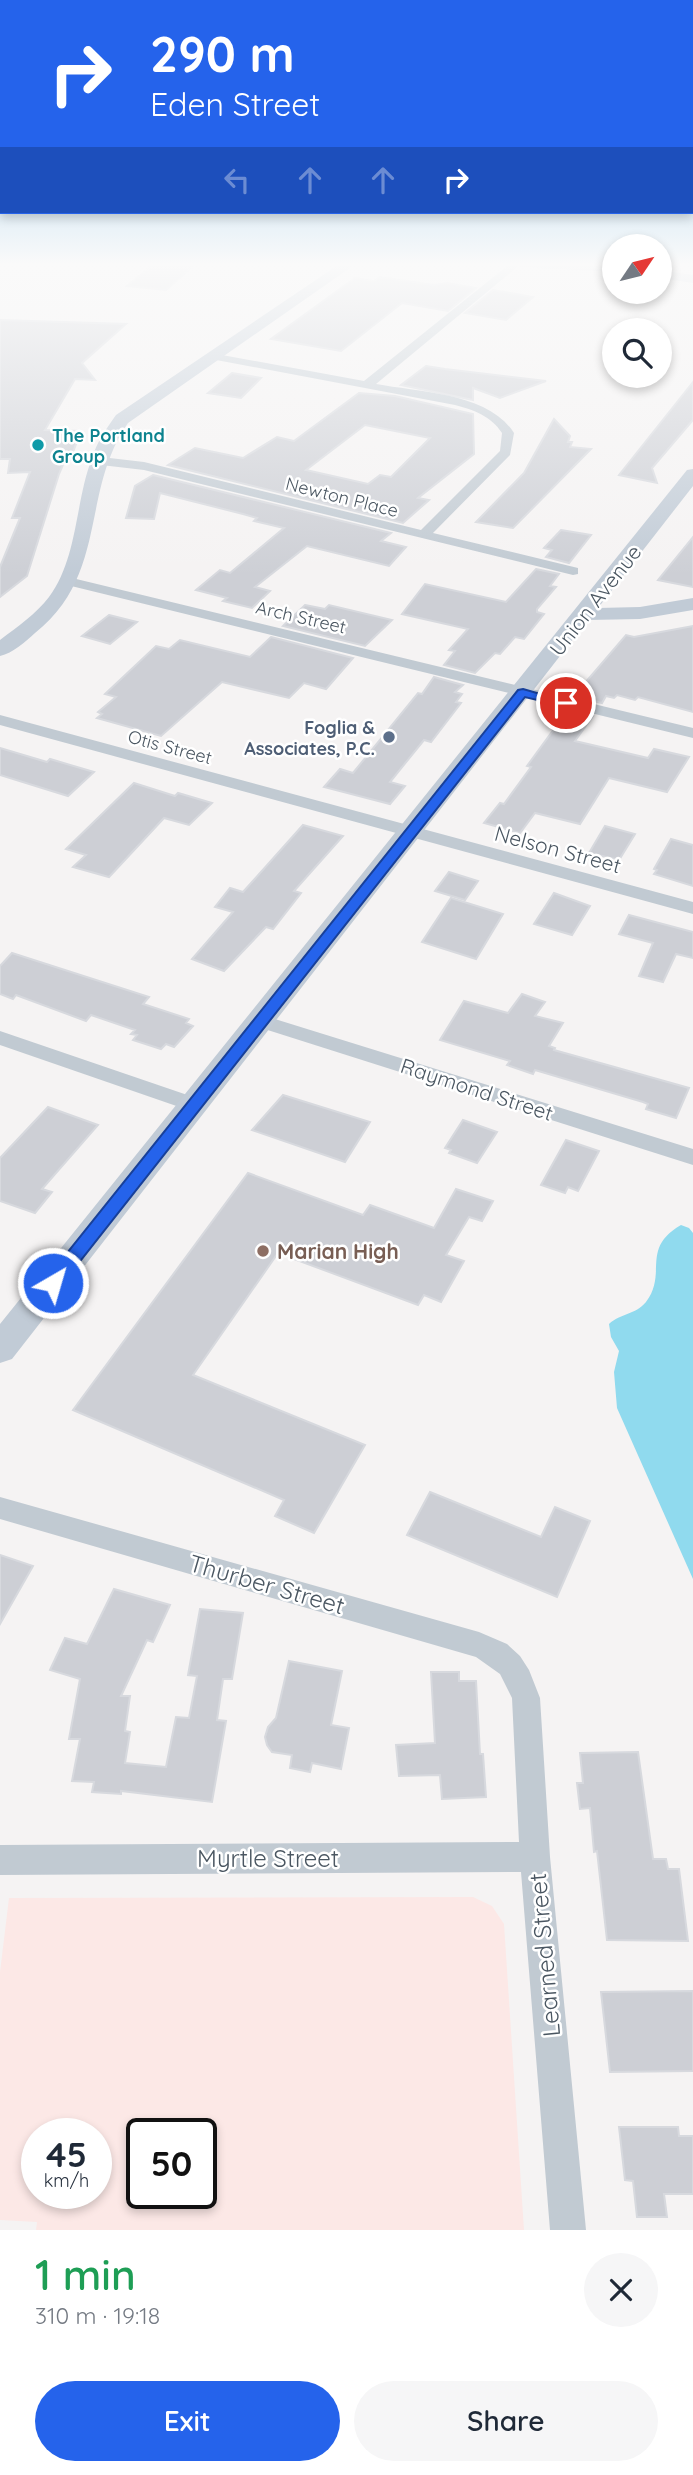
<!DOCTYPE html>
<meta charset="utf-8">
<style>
:root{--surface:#fff;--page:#f6f6f7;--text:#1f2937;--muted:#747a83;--accent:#2563eb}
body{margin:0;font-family:Quicksand,sans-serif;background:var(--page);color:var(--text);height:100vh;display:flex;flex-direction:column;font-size:26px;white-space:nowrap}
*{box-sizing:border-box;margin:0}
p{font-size:23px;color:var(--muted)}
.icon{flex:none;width:38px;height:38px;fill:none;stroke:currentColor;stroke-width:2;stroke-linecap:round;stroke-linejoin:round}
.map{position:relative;height:2230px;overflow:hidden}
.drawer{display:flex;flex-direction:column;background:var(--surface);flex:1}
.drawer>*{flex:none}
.banner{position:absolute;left:0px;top:0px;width:693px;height:214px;box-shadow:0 4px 10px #0003;background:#2563eb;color:#fff;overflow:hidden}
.needle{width:46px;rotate:55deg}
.fabs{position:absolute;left:602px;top:234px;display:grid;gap:14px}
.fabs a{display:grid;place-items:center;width:70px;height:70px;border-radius:50%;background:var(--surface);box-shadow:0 4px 10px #0003;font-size:35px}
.speed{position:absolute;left:21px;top:2118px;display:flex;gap:14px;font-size:35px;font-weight:700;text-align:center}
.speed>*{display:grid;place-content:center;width:91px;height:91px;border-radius:50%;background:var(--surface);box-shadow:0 4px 10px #0003;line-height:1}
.speed small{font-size:18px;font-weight:400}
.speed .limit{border:4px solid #111;border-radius:10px;background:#fff;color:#111}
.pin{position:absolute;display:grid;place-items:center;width:60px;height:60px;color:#fff;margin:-30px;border:4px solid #fff;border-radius:50%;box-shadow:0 2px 7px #0007}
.me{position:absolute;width:77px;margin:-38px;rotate:38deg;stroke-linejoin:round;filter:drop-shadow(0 0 5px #0008)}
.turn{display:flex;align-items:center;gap:24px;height:147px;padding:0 35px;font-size:32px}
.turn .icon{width:91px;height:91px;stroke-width:2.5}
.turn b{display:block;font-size:49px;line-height:60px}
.lanes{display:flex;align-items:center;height:66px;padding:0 35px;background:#0003;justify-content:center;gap:35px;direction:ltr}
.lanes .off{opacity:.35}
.round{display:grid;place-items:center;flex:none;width:74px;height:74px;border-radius:37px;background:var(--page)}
.head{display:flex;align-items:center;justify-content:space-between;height:119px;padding:0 35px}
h1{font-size:42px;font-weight:600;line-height:52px;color:#1e9e55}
.action{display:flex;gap:14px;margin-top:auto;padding:14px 35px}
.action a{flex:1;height:80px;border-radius:42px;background:var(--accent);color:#fff;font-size:28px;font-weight:600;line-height:80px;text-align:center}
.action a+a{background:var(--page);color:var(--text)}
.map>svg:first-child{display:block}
.medical{fill:#fce8e6;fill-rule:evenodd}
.water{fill:#90daee}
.building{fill:#cdcfd5;stroke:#d7d9de;stroke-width:2;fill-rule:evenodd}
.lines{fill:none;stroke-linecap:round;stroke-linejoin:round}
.street{fill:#c1cad2;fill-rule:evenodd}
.secondary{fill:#c1cbd6;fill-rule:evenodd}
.route{fill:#2563eb;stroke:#184099;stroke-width:2}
.culture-dot{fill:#0f9aa8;stroke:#fff;stroke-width:2.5}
.service-dot{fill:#5c6f8a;stroke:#fff;stroke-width:2.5}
.education-dot{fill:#8d6e63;stroke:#fff;stroke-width:2.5}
.labels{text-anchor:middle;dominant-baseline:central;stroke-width:5;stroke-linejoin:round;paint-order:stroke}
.far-culture-label{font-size:18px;font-weight:bold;fill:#0d838f;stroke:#fff;text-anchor:start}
.far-street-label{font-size:18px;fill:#4a5661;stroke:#fff}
.far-service-label{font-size:18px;font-weight:bold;fill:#4e5e75;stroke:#fff;text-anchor:end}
.street-label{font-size:21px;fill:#4a5661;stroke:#fff}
.education-label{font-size:21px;font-weight:bold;fill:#785e54;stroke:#fff;text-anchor:start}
.near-street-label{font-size:24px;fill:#4a5661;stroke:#fff}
</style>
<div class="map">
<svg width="693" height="2230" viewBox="0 0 693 2230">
<rect width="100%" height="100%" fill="#f5f3f3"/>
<path class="medical" d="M473 1897 492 1906 504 1924 524 2230H36L37 2222 0 2220V1972L9 1898ZM37 2133H96V2193H37ZM142 2133H201V2193H142Z"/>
<path class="water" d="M681 1225 689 1228 693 1233V1579L617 1408 614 1372 619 1351 611 1337 609 1324C621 1313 635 1315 646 1302 668 1273 640 1249 681 1225Z"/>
<g class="building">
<path d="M155 263H197L166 290 127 286Z"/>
<path d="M380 277 434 285 447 283 476 288 448 311 402 303 341 351 271 339 355 278 374 281Z"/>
<path d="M493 290 533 297 506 320 465 313Z"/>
<path d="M0 320 126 324 82 363 95 380 75 379 45 430 81 431 70 460H65L59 474 27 576 0 597V567L20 518H12L30 472 8 473 10 459H0Z"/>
<path d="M426 366 445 369 546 381 500 398 473 388V400L401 385Z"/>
<path d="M232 373 261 378 241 398 208 393Z"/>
<path d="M693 382V420L652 468 657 483 619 475Z"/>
<path d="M359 393 395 396 473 414 474 454 418 498 429 500 403 523 168 465 195 448 243 458 277 437 294 441ZM365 425 430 438 391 477 380 475 368 484 306 470Z"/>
<path d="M554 419 570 436 568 442H572L570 447 591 449 513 528 476 522 524 473Z"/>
<path d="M153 475 391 533 381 541 406 547 389 566 307 546 255 587 270 591 252 608 223 601 227 598 196 590 220 570 230 573 284 528 254 521 257 518 243 514 160 493 154 519 126 518 135 486Z"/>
<path d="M561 530 591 535 569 563 546 557 552 550 544 548Z"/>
<path d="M693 537V587L658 580Z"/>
<path d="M536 569 559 574 550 586 556 587 537 609V612L544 614 524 639 515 637 500 654 495 653 475 673 444 665 455 651 449 650 468 629 402 614 425 584 506 602Z"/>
<path d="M305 605 325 609 329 605 392 620 365 646 283 626Z"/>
<path d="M109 615 137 622 110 644 82 636Z"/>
<path d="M693 626V712L638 697 635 700 617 695 614 698 606 696 602 703 577 697 581 692 578 691 626 635 634 637Z"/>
<path d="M271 637 353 658 326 689 304 683 289 698 222 682 161 736 97 718 102 714 98 712 116 697 105 694 156 646 169 649 180 640 250 657Z"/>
<path d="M434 677 463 685 455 692 462 694 456 702 461 703 431 742 424 740 390 782 405 786 390 804 324 787 340 769 353 773 418 693 422 694Z"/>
<path d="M568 710 593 716 575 741 648 758 654 749 689 757 667 792 609 778 580 824 535 813 520 833 484 823 500 803 504 804 531 767 527 766Z"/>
<path d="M0 748 47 762 50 759 94 772 68 796 0 775Z"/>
<path d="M134 783 175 796 178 793 212 803 189 825 164 818 109 877 73 867 86 855 66 849Z"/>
<path d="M303 825 343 836 294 891 301 893 273 929 266 927 224 971 192 959 233 912 215 907 230 888 243 892Z"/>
<path d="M605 826 635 834 619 860 589 853Z"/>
<path d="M671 839 693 845V886L654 874 657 870 654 869Z"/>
<path d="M449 872 478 881 465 900 435 891Z"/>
<path d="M554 893 590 906 572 935 534 924Z"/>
<path d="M451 898 503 914 476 959 422 942Z"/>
<path d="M629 915 693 932V958L676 954 663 982 639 976 653 943 619 934Z"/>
<path d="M12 953 149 997 143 1004 189 1019 186 1023 193 1026 174 1047 166 1044 161 1049 133 1040 137 1035 131 1034 135 1030 91 1015 86 1021 16 995 13 999 0 994V966Z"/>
<path d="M522 994 545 1002 535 1016 563 1023 549 1046 555 1048 554 1050 689 1088 676 1118 646 1109 648 1104 643 1102 535 1070 533 1074 507 1065 510 1061 440 1040 464 1001 508 1013Z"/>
<path d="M283 1095 370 1122 345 1162 252 1130Z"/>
<path d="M48 1107 98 1125 42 1189 52 1192 35 1213 0 1201V1158Z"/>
<path d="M463 1120 497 1132 477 1163 449 1153 451 1150 445 1148Z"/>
<path d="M566 1140 599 1151 578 1191 568 1187 565 1193 541 1185Z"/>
<path d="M248 1173 363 1215 370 1205 434 1228 456 1189 493 1201 482 1221 469 1217 446 1255 464 1261 441 1302 424 1295 418 1305 278 1253 193 1375 365 1445 314 1533 275 1516 284 1500 73 1410Z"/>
<path d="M430 1492 541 1537 555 1507 590 1521 557 1597 407 1535Z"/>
<path d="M0 1555 33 1566 0 1624Z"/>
<path d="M114 1589 170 1605 153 1642 147 1640 121 1696H130L125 1731 130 1732 125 1763 166 1767 176 1717 189 1718 197 1676 188 1675 200 1609 243 1613 232 1679H223L217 1720 226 1721 212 1802 121 1791V1794L92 1792 94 1782 72 1781 80 1739H69L80 1679 50 1670 65 1638 87 1644Z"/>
<path d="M289 1661 342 1671 331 1725 349 1728 341 1769 312 1763 310 1772 290 1768 292 1755 272 1752 267 1745 265 1737 268 1727 276 1718Z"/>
<path d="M431 1672H459V1681H476L480 1754H483L486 1797 442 1799 440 1775 399 1776 396 1745 435 1743Z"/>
<path d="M638 1752 653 1859H666L668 1869H679L688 1941 607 1940 597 1851 594 1852 590 1808 580 1809 577 1783H583L580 1753Z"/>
<path d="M693 1991V2071L610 2072 601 1992Z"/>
<path d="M619 2127H678L679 2136H693V2194H664L667 2217H637L633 2181 625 2180Z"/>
</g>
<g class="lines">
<g class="street">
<path d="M511 263H522L376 384C419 392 489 393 514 433L510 455 433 533 578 568V574L573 575 144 470 101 465 95 461 101 457 144 462 421 530 500 451 502 433C491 416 474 410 455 405L211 359 205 356 211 353 364 381Z"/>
<path d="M68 577 693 728V738L63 584V578Z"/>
<path d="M0 715 693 902V914L0 725Z"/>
<path d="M262 1015 693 1149V1165L255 1026 252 1021 255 1016Z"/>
<path d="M0 1031 202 1100 205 1105 202 1110 195 1112 188 1110 0 1045Z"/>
<path d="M0 1497 479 1632 507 1644 520 1656 529 1670 540 1698 550 1857 586 2230H550L521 1872 0 1875V1845L519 1842 512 1698 500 1674 476 1657 0 1519Z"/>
</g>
<g class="secondary">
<path d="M341 263H357L128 423C80 492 109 574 35 633 25 642 13 653 0 656V640C17 627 36 614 49 597 78 558 75 502 92 458 97 442 106 429 116 415Z"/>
<path d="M515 263 614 264V272L522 267Z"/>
<path d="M660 270 693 275V283L660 278Z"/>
<path d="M693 469V486L598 608 640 607 693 598V610L640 619 588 620 12 1359 0 1363V1324L687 470Z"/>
</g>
</g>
<linearGradient id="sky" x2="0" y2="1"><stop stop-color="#85c3ea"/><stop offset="0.46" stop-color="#fafafa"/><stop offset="1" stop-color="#fafafa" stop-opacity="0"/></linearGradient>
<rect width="693" height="575" fill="url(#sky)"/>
<path class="route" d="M523 689 572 703 566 707 525 697 59 1288H47L44 1283 47 1278 518 690Z"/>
<circle class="culture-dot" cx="38" cy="445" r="7"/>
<circle class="service-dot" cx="389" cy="737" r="7"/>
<circle class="education-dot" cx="263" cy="1251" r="7"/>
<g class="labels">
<g class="far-culture-label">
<text x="52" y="435">The Portland<tspan x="52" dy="21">Group</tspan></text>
</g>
<g class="far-street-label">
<text transform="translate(342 497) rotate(14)">Newton Place</text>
<text transform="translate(301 617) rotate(13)">Arch Street</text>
<text transform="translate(170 747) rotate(15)">Otis Street</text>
</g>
<g class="far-service-label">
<text x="375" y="727">Foglia &amp;<tspan x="375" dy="21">Associates, P.C.</tspan></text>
</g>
<g class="street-label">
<text transform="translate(595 600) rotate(-52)">Union Avenue</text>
<text transform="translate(558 849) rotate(15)">Nelson Street</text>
<text transform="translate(477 1089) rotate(18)">Raymond Street</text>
</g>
<g class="education-label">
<text x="277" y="1251">Marian High</text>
</g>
<g class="near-street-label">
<text transform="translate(267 1584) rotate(16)">Thurber Street</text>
<text x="268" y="1858">Myrtle Street</text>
<text transform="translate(544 1955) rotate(-95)">Learned Street</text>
</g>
</g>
</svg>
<div class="fabs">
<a><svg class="needle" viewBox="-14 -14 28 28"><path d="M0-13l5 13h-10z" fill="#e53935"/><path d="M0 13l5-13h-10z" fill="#747a83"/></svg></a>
<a><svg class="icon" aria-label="search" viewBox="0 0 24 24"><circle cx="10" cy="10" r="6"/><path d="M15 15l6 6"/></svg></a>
</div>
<div class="speed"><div>45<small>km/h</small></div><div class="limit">50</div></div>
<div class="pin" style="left:566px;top:703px;background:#d93025"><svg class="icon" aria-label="arrive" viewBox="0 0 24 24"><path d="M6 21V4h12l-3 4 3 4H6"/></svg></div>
<svg class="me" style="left:53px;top:1283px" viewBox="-20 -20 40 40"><circle r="17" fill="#2563eb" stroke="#fff" stroke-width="3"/><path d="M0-11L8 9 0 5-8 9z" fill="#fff"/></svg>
<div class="banner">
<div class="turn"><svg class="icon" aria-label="right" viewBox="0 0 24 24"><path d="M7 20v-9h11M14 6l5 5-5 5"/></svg><div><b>290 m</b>Eden Street</div></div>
<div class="lanes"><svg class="icon off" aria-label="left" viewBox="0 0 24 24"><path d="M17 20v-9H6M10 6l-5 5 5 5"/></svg><svg class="icon off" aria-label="ahead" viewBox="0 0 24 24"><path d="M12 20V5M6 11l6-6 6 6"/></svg><svg class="icon off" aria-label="ahead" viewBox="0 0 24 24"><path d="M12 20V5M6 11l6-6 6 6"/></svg><svg class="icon" aria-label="right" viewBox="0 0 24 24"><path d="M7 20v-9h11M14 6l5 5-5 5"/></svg></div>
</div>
</div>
<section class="drawer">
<div class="head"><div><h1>1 min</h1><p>310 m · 19:18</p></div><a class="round"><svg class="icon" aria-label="close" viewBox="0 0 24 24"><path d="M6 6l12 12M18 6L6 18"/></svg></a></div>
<div class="action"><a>Exit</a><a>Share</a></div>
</section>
